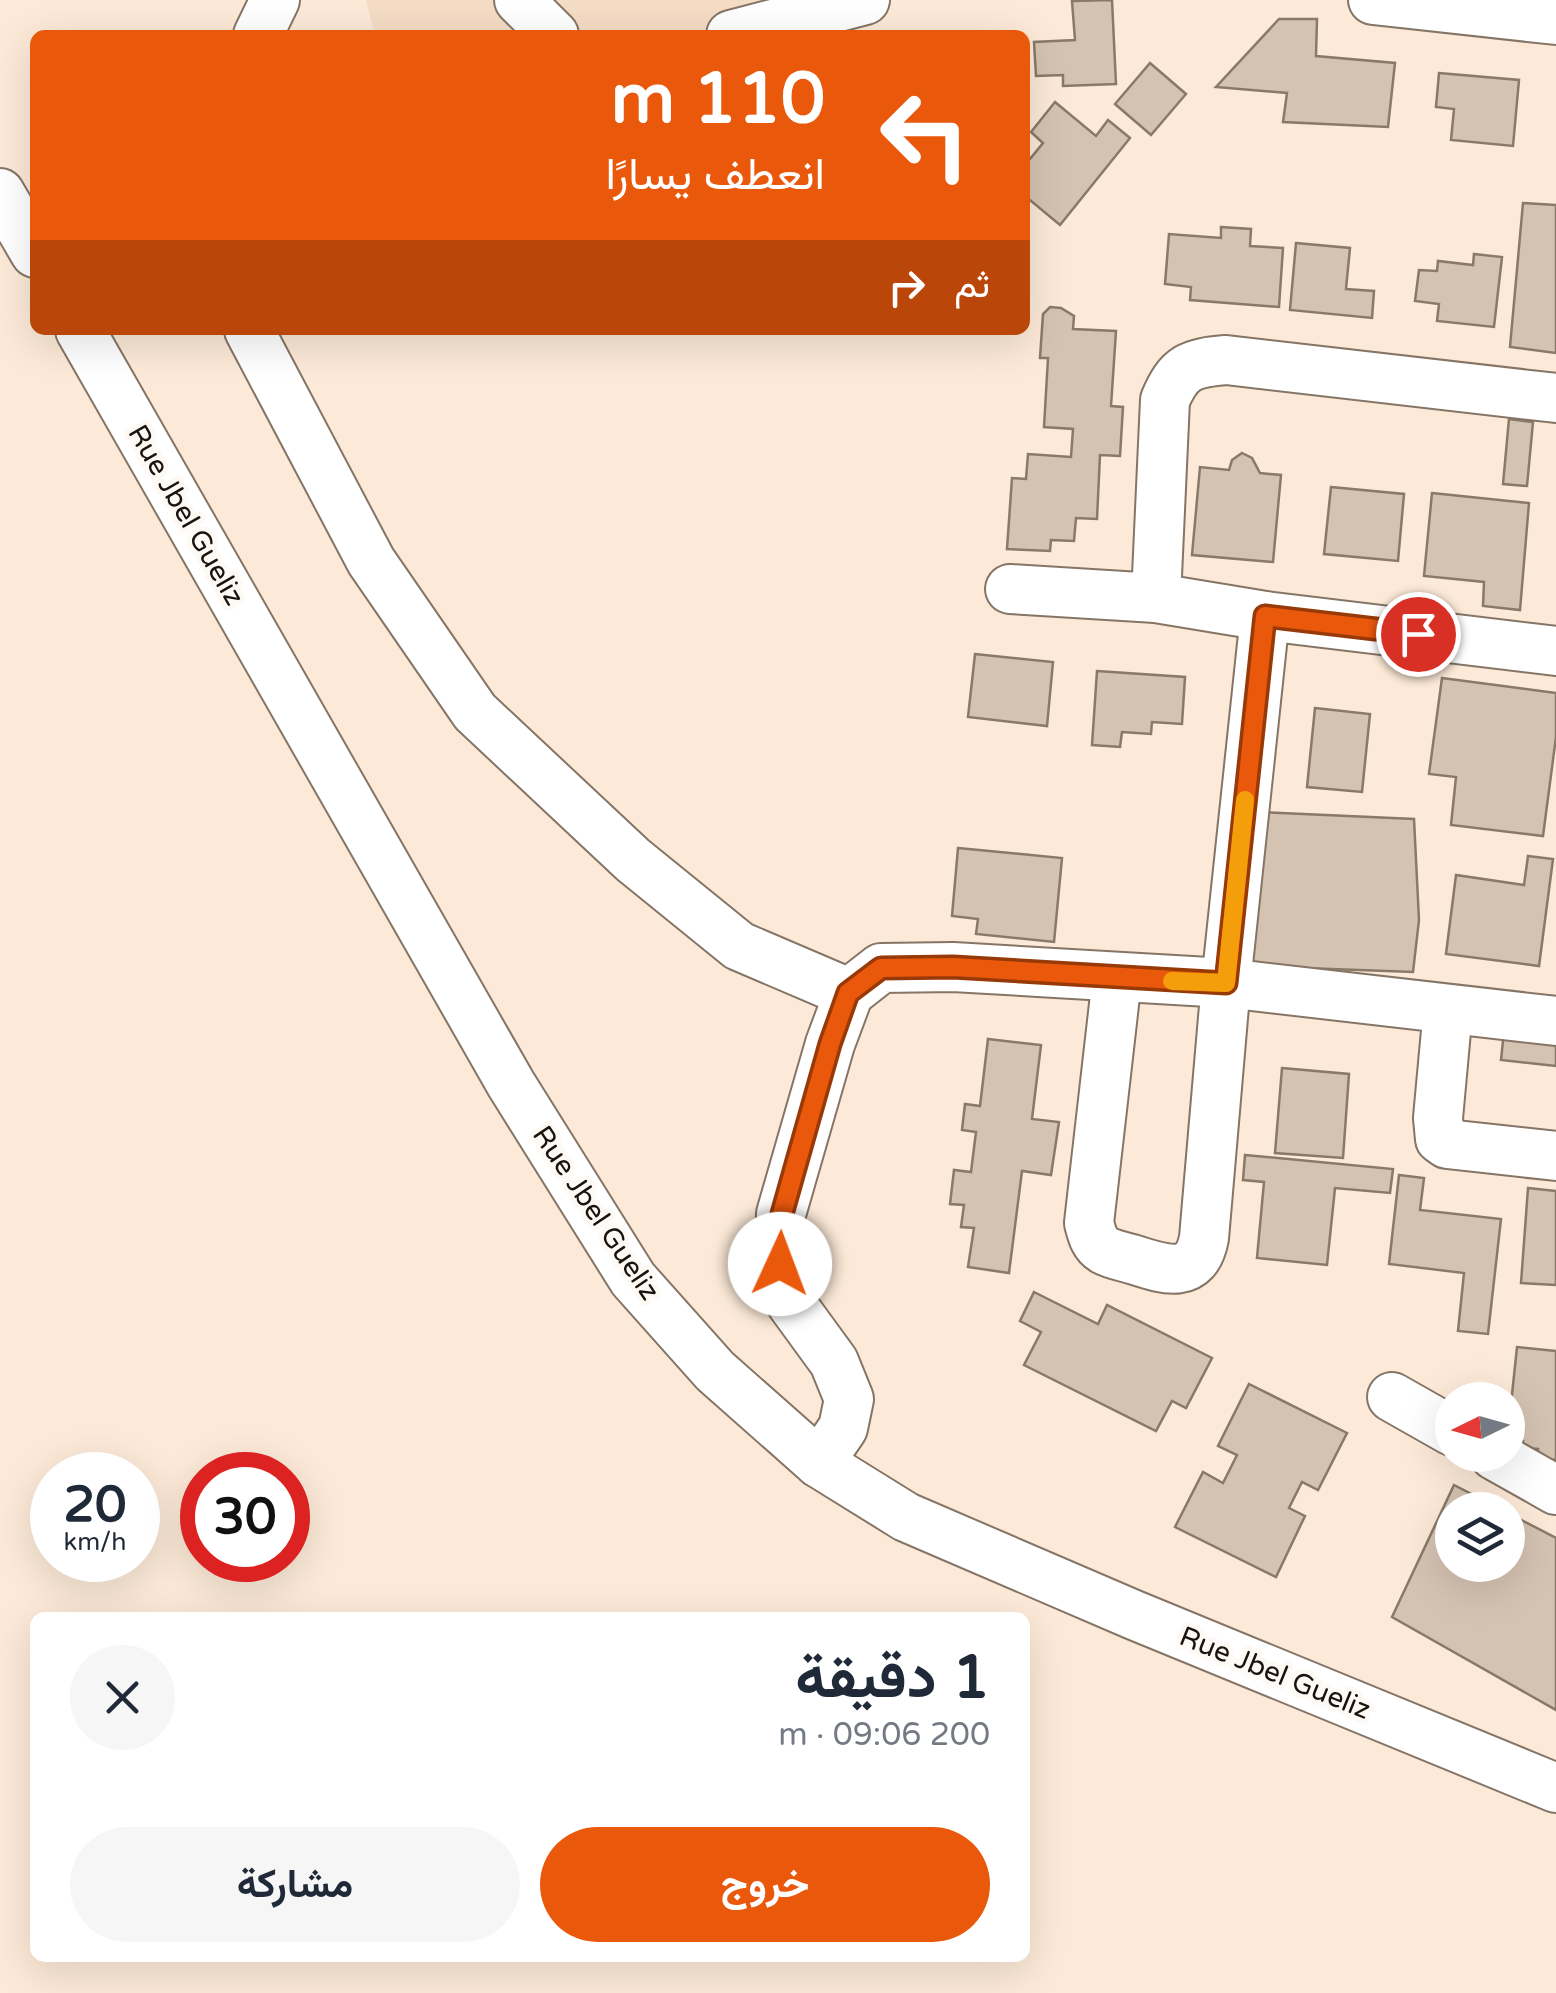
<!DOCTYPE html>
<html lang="ar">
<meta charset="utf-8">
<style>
:root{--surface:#fff;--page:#f6f6f7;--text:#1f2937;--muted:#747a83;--accent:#ea580c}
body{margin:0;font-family:"Varela Round",Vazirmatn,sans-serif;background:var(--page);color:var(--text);direction:rtl;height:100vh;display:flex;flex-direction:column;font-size:38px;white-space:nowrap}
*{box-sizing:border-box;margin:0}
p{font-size:32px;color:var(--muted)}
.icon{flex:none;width:55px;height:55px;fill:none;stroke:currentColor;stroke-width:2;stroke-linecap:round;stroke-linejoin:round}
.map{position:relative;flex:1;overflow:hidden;direction:ltr}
.drawer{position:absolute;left:30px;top:1612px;width:1000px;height:350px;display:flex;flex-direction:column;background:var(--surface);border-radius:15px;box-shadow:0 10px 40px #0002;direction:rtl}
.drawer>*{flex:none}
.banner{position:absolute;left:30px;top:30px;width:1000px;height:305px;border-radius:15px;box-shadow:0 10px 40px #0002;direction:rtl;background:#ea580c;color:#fff;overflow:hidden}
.needle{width:65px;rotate:265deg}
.tools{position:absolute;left:1435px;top:1382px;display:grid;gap:20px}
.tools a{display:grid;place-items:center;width:90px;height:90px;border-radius:50%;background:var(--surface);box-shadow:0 10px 40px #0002;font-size:50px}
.speed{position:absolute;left:30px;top:1452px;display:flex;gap:20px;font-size:50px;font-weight:700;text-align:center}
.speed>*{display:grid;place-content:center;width:130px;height:130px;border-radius:50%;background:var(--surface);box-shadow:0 10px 40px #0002;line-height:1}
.speed small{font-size:25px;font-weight:400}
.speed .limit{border:15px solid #d22;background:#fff;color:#111}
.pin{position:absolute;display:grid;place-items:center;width:85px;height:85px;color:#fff;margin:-42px;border:5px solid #fff;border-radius:50%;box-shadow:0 2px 10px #0007}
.me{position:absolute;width:110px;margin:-55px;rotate:2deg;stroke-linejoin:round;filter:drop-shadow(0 0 8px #0008)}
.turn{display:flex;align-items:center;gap:35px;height:210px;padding:0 40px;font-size:45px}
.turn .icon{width:130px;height:130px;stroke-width:2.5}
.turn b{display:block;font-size:70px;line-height:85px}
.then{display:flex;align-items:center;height:95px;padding:0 40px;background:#0003;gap:20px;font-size:38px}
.round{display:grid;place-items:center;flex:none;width:105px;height:105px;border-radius:52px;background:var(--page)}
.head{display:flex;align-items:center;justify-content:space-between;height:170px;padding:0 40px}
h1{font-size:60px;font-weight:700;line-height:75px}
.primary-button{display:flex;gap:20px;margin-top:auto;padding:20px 40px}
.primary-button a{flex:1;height:115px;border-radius:60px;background:var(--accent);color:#fff;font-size:40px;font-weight:700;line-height:115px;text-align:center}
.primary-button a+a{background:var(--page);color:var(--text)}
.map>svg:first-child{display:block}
.built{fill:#f5dcc5}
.building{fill:#d5c3b2;stroke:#897969;stroke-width:2.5}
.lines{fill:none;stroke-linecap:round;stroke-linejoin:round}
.minor-casing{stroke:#857566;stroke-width:52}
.minor{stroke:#fff;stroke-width:48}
.route-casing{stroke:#983908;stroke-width:25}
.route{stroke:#ea580c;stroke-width:18}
.slow{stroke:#f59e0b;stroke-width:18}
.labels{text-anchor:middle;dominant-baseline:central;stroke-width:10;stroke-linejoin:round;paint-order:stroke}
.street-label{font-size:28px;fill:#1a130d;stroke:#fdf9f5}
</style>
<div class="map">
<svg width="1556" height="1993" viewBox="0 0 1556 1993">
<rect width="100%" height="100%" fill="#fce9d7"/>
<path class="built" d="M366 0H829L698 35H375Z"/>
<g class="building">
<path d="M1112 0 1116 84 1063 86V75L1036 76 1034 42 1075 40 1072 1Z"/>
<path d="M1279 19H1317L1316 56 1395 63 1388 127 1283 122 1287 93 1216 87Z"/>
<path d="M1150 63 1186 94 1151 135 1115 104Z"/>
<path d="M1439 73 1519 80 1513 146 1451 140 1454 109 1436 107Z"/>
<path d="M1055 102 1096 136 1108 120 1130 138 1060 225 1025 196V165L1043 143 1031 132Z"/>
<path d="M1523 203 1556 205V353L1510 347Z"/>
<path d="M1221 227 1251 229 1250 246 1283 248 1279 307 1190 300 1191 287 1165 284 1169 234 1221 238Z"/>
<path d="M1296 243 1350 248 1346 289 1374 291 1372 318 1290 310Z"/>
<path d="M1474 254 1502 257 1494 327 1437 321 1439 304 1415 301 1419 270 1437 271 1438 261 1473 265Z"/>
<path d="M1050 307 1061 308 1074 316 1073 329 1116 331 1111 406 1123 407 1120 456 1100 455 1097 519 1076 518 1074 541 1051 540 1050 551 1007 549 1012 478 1026 479 1028 454 1071 457 1073 429 1044 427 1048 358H1040L1043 314Z"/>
<path d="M1509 419 1533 422 1527 486 1503 484Z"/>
<path d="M1242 453 1252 458 1260 473 1281 475 1273 562 1192 555 1200 467 1229 470 1232 460Z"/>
<path d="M1331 487 1404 494 1398 561 1324 554Z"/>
<path d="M1432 493 1529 503 1520 610 1483 606 1484 582 1424 576Z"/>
<path d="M975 654 1053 662 1047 726 968 717Z"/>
<path d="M1097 671 1185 677 1182 724 1152 722 1151 734 1122 732 1120 747 1092 745Z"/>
<path d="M1442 678 1556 693V737L1543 836 1451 825 1456 777 1429 774Z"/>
<path d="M1315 708 1370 714 1362 792 1307 787Z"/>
<path d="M1261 812 1414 819 1419 920 1413 972 1252 966Z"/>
<path d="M958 848 1062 858 1054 942 976 934 978 919 952 916Z"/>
<path d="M1528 856 1553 859 1539 966 1446 954 1456 875 1524 885Z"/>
<path d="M1504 1031 1556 1036V1066L1501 1060Z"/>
<path d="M988 1039 1041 1045 1032 1119 1059 1122 1051 1175 1022 1171 1009 1273 968 1267 974 1228 961 1227 964 1205 950 1204 954 1170 971 1172 976 1132 962 1130 965 1104 980 1106Z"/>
<path d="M1282 1068 1349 1074 1343 1158 1275 1153Z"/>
<path d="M1245 1155 1393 1169 1390 1193 1335 1188 1327 1265 1257 1258 1264 1182 1243 1180Z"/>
<path d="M1399 1175 1424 1178 1420 1210 1501 1219 1488 1334 1458 1331 1464 1273 1389 1264Z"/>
<path d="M1528 1188 1556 1191V1285L1521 1283Z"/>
<path d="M1034 1292 1098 1324 1107 1305 1212 1358 1186 1408 1172 1401 1156 1431 1024 1365 1041 1332 1020 1321Z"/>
<path d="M1517 1347 1556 1351V1460L1538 1458V1449L1522 1448 1523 1441 1508 1439V1403L1511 1404Z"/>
<path d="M1249 1384 1347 1433 1318 1490 1302 1482 1289 1508 1305 1516 1276 1577 1175 1527 1203 1472 1223 1483 1237 1455 1218 1446Z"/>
<path d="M1454 1485 1503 1510H1452V1565H1508V1513L1556 1538V1710L1392 1617Z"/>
</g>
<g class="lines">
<defs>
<g id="minor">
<path d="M519 0 554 35"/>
<path d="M1373 0 1556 20"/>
<path d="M258 35 275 0"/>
<path d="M731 35 865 0"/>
<path d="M0 193 35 253"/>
<path d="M80 330 511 1084 633 1279 715 1371 819 1463 906 1517 1134 1615 1556 1788"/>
<path d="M249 330 371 561 475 712 633 860 739 946 849 993"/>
<path d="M1556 398 1226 360C1190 363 1179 367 1165 400L1156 598 1265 616 1556 651"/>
<path d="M1010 589 1156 598"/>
<path d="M1117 978 1089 1223C1092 1234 1094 1244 1104 1250 1113 1255 1126 1257 1135 1260 1166 1270 1196 1280 1204 1238L1226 983 1265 616"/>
<path d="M1448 1009 1438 1118 1440 1139 1447 1144 1556 1156"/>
<path d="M1392 1397 1452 1431"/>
<path d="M1494 1455 1556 1490"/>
<path d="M819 1463 843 1428 849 1399 834 1362 791 1303 780 1264 781 1214 830 1044 849 993 881 968 953 967 1226 983 1556 1021"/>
</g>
</defs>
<use href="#minor" class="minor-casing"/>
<use href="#minor" class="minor"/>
</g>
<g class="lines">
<defs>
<path id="route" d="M780 1264 782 1214 830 1044 848 993 881 968 953 967 1226 983 1265 616 1418 634"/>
</defs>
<use href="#route" class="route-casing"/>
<use href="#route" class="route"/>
<path class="slow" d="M1172 981 1226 983 1245 800"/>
</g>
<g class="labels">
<g class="street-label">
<text transform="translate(186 515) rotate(60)">Rue Jbel Gueliz</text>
<text transform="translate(596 1213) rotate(56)">Rue Jbel Gueliz</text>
<text transform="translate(1275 1673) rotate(22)">Rue Jbel Gueliz</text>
</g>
</g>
</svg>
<div class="tools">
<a><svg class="needle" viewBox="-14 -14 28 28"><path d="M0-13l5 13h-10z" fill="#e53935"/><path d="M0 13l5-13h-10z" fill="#747a83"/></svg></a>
<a><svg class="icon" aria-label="layers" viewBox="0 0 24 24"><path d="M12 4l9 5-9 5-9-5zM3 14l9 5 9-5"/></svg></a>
</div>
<div class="speed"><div>20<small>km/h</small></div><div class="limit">30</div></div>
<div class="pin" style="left:1418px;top:634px;background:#d93025"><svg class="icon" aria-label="arrive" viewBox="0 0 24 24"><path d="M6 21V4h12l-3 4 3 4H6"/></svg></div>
<svg class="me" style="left:780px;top:1264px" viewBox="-20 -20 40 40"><circle r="19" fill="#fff"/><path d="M0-13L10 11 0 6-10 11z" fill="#ea580c"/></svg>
<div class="banner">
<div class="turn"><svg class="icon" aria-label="left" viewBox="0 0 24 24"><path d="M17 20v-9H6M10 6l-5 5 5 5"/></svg><div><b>110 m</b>انعطف يسارًا</div></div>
<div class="then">ثم<svg class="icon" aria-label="right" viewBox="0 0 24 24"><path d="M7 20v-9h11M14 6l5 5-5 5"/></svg></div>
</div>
<section class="drawer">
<div class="head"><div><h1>1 دقيقة</h1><p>200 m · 09:06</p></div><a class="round"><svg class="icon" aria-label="close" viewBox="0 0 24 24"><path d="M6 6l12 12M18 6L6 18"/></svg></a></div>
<div class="primary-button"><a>خروج</a><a>مشاركة</a></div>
</section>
</div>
